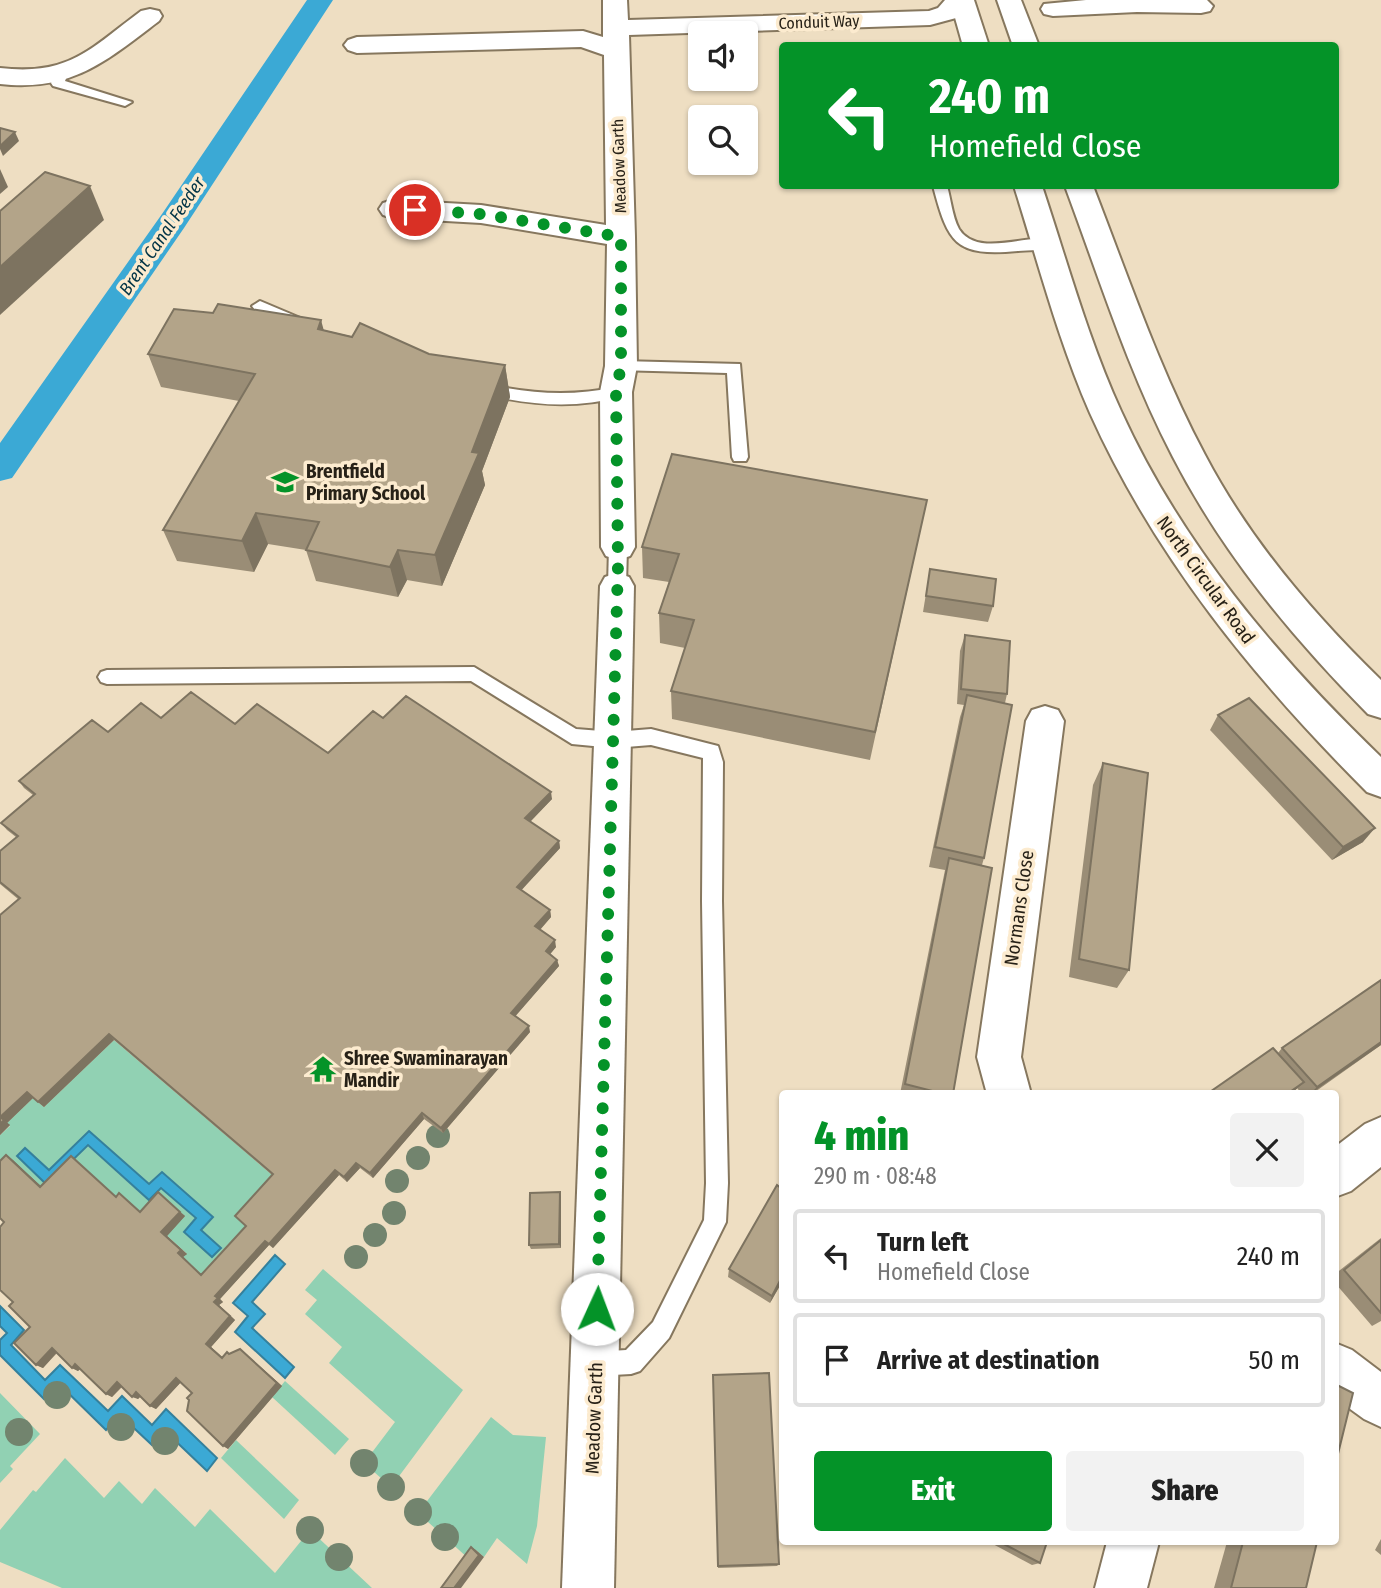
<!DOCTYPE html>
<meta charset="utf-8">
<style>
:root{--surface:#fff;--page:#f2f2f2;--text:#222;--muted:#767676;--line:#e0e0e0;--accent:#049328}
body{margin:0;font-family:"Fira Sans Condensed",sans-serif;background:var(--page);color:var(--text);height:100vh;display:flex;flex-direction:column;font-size:26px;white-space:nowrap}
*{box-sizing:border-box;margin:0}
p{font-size:23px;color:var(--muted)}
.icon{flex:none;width:38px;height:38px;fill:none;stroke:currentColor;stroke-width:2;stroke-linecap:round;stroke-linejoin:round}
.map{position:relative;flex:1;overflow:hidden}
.drawer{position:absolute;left:779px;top:1090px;width:560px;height:455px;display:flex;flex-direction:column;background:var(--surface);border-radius:7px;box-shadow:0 2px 5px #0004}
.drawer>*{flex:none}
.guide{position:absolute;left:779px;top:42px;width:560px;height:147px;border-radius:7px;box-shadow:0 2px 5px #0004;background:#049328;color:#fff;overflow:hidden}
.buttons{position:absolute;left:688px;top:21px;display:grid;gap:14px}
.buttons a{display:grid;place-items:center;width:70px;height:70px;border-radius:7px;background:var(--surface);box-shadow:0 2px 5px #0004;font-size:35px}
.pin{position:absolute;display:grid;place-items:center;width:60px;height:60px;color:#fff;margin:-30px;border:4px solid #fff;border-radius:50%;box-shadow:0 2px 7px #0007}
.me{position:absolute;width:77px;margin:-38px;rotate:2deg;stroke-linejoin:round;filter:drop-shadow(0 0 5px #0008)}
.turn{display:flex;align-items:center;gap:24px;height:147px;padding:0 35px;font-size:32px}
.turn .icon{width:91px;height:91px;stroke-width:2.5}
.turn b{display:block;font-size:49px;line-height:60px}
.round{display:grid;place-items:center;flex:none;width:74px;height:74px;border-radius:7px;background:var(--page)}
.summary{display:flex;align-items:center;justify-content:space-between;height:119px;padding:0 35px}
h1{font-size:42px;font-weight:800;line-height:52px;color:var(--accent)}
.button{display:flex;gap:14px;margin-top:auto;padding:14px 35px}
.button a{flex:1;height:80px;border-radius:7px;background:var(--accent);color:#fff;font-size:28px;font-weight:800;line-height:80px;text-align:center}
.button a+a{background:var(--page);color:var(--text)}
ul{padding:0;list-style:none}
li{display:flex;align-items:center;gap:21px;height:94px;margin:0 14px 10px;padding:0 21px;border:4px solid var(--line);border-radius:7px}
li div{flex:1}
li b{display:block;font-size:26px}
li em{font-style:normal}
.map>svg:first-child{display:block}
.green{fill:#91d1b3;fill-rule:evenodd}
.water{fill:#3ba9d5;stroke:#35809c;stroke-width:2}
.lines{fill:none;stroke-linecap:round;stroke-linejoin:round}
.canal{fill:#3ba9d5;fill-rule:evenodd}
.service-casing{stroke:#86775e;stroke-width:4}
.minor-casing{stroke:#86775e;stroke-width:4}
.trunk-casing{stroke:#86775e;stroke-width:4}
.service{fill:#fff;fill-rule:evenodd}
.minor{fill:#fff;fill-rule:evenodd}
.trunk{fill:#fff;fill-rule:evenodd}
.tree{fill:#72846e}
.wall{fill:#9a8d76}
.shaded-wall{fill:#7d7360}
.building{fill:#b3a489;stroke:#7d7360;stroke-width:2}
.route{stroke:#049328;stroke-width:12;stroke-dasharray:0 21.6}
.labels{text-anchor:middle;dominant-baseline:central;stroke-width:7;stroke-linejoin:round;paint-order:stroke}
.far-street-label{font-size:16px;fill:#272117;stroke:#fcebcf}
.far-water-label{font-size:18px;font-style:italic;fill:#023446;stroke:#fcebcf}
.poi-label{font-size:19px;font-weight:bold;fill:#272117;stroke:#fcebcf;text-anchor:start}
.street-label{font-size:19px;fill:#272117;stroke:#fcebcf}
</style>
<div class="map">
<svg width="1381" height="1588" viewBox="0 0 1381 1588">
<rect width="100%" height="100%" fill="#eedec2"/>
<g class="green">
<path d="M114 1040 277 1179 239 1220 251 1230 206 1279 183 1257 186 1253 125 1198 46 1191 0 1163V1135L10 1126 7 1123 33 1098 44 1107ZM89 1131 150 1185 162 1172 212 1217 200 1230 220 1248 212 1256 184 1232 196 1218 161 1188 148 1200 87 1145 47 1185 25 1148 49 1170Z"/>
<path d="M323 1269 463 1390 391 1487 364 1463 395 1422 329 1363 342 1347 305 1314 317 1300 305 1290Z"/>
<path d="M285 1381 349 1439 335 1455 272 1397Z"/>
<path d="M0 1393 40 1434 10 1466 13 1469 0 1483Z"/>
<path d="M491 1417 513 1435 546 1437 537 1526 527 1564 497 1538 484 1557 476 1550 469 1559 418 1513Z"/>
<path d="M236 1440 299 1500 284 1519 221 1458Z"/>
<path d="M65 1458 104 1498 119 1481 142 1504 155 1488 195 1527 210 1509 275 1573 310 1530 372 1588H62L0 1562V1530L33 1490 36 1492Z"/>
</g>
<g class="water">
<path d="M89 1131 149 1184 162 1172 213 1217 201 1230 221 1248 212 1257 184 1232 196 1218 161 1188 149 1200 88 1145 47 1185 17 1156 25 1148 49 1170Z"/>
<path d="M275 1255 285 1264 252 1302 265 1314 252 1328 294 1367 285 1378 235 1332 248 1316 233 1303Z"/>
<path d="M0 1306 24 1330 11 1345 45 1380 60 1365 108 1411 122 1396 152 1425 166 1409 217 1458 207 1471 165 1431 152 1445 120 1415 106 1430 59 1384 44 1399 0 1355V1340L7 1333 0 1326Z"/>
</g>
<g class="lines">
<path class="canal" d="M307 0H333L184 228 12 478 0 481V443L162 214Z"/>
<defs>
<g id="service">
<path d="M62 70 68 74 65 81 132 102 125 106 53 86 51 83 57 71Z"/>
<path d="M933 186H947C951 199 952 216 959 229 979 261 1038 228 1054 243 1046 251 1029 250 1018 251 955 257 948 243 933 186Z"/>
<path d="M260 301 305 320 308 324 300 329 255 310 252 306Z"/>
<path d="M621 361 740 364 748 457 746 461H734L732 457 727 373 616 370 613 366 616 362Z"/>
<path d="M483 383C528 394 571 397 616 387L624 392 622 396C574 410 525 405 477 392L475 388 477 384Z"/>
<path d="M618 541 624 542 627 547 626 586 623 591H611L608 586 609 547 612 542Z"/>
<path d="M474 667 576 729 614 732 651 729 718 746 723 762 722 901 728 1183 726 1222 669 1338 640 1371 631 1374 595 1376 586 1373 583 1364 586 1355 595 1352 626 1350 653 1322 704 1220 706 1183 702 901 703 758 651 745 614 748 572 744 471 681 107 684 101 682 98 677 101 672 107 670Z"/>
</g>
<g id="minor">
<path d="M603 0H627L628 20 929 11 938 8 945 0H971L956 18 930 25 629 35 635 237 637 366 632 392 635 547 630 556 618 560 606 556 601 547 600 392 605 366 607 244 481 223 393 218 383 215 379 209 383 203 393 200 481 205 606 225 604 55 581 47 357 53 348 50 344 45 348 40 357 37 583 31 603 37Z"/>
<path d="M1086 0H1207L1213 6 1210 11 1201 13 1137 12 1053 16 1044 14 1041 9 1044 4Z"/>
<path d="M150 9 159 11 162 16 159 21C105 62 71 92 0 84V68C69 76 90 49 141 11Z"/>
<path d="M617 573 629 577 634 586 614 1588H562L600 586 605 577Z"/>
<path d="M1045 706 1058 710 1064 721 1021 1057 1031 1094H987L977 1057 1026 721 1032 710Z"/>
<path d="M1381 1117V1167L1351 1191 1335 1197V1147L1365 1124Z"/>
<path d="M1335 1343 1352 1350 1381 1372V1427L1364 1419 1335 1398Z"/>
<path d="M1107 1542H1159L1147 1588H1095Z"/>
</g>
<g id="trunk">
<path d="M950 0H974L989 46H963Z"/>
<path d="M997 0H1021L1039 46H1013Z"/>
<path d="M1014 186H1042C1067 261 1088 339 1121 411 1181 543 1277 657 1381 757V797L1367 792C1256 681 1155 558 1090 413 1058 340 1038 262 1014 186Z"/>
<path d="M1065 186H1093C1128 276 1159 369 1205 455 1249 539 1313 614 1381 680V718L1368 714C1292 637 1223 554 1173 457 1128 371 1099 277 1065 186Z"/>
</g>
</defs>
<use href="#service" class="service-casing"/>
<use href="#minor" class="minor-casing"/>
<use href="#trunk" class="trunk-casing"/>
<use href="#service" class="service"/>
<use href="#minor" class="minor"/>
<use href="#trunk" class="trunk"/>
</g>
<g class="tree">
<circle cx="438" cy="1136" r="12"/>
<circle cx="418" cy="1158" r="12"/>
<circle cx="397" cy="1181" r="12"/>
<circle cx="394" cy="1213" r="12"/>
<circle cx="375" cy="1235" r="12"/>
<circle cx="356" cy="1257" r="12"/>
<circle cx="57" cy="1395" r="14"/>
<circle cx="121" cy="1427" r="14"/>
<circle cx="19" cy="1432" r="14"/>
<circle cx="165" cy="1441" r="14"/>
<circle cx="364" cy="1463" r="14"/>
<circle cx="391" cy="1487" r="14"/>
<circle cx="418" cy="1512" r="14"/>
<circle cx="310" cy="1530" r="14"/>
<circle cx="445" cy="1537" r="14"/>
<circle cx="339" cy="1557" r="14"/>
</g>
<g class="wall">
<path d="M324 330 429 354 505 365 510 397 482 471 485 485 442 586 407 580 398 597 316 581 306 550 268 544 254 572 177 561 163 530 239 401 161 387 148 354Z"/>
<path d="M927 500 870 760 672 719 671 691 685 648 660 643 659 613 669 582 643 578 642 547Z"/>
<path d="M930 569 993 606 988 622 923 612Z"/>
<path d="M965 635 1007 694 1005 703 984 858 982 865 953 1094H900L945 870 929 867 960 717 964 705 957 704 960 651Z"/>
<path d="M1218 715 1363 842 1332 860 1210 730Z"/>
<path d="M161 718 235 724 328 753 383 718 552 799 530 822 559 841 560 848 521 890 550 910 551 917 540 930 556 947 550 954 557 960 559 966 515 1016 530 1032 443 1133 424 1119 373 1178 360 1168 347 1182 339 1175 273 1248 269 1245 220 1299 223 1302 219 1305 235 1320 211 1347 222 1358 227 1352 230 1354 245 1353 282 1386 228 1449 192 1393 181 1382 156 1409 150 1406 140 1397 138 1399 122 1387 112 1397 106 1394 80 1369 78 1371 72 1368 57 1353 43 1368 36 1365 30 1327 13 1302 4 1222 6 1155 41 1186 116 1196 140 1212 158 1192 185 1216 167 1236 187 1254 183 1257 202 1275 246 1226 272 1175 114 1040 44 1107 33 1098 7 1123 10 1125 0 1135V915L18 899 0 884V851L16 837 7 830 1 823 33 795 24 788 19 781 108 732Z"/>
<path d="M1103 763 1129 970 1117 988 1069 977 1093 785Z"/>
<path d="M1381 1045 1312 1094H1302L1297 1088 1291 1094H1207L1278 1053 1282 1048Z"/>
<path d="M561 1196V1248L531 1249 529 1245Z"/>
<path d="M1381 1238V1321L1372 1326 1335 1283V1274Z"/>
<path d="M729 1269 782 1282 770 1303 728 1277Z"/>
<path d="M713 1375 779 1564 777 1566 718 1568Z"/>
<path d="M1381 1539V1555L1375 1550Z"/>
<path d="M991 1542H1047L1040 1563 1032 1565 991 1543Z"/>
<path d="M1227 1542H1317L1306 1588H1214Z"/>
</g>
<g class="shaded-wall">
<path d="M15 132 19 141 3 156 0 149V146Z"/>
<path d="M0 169 8 187 0 194Z"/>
<path d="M90 186 104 220 0 315V267Z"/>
<path d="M321 320 330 353 318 329Z"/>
<path d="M505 365 510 397 482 471 485 485 442 586 435 555 472 452Z"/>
<path d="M256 513 268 544 254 572 242 541Z"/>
<path d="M398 550 407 580 398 597 390 567Z"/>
<path d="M551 792 552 799 526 826 525 818Z"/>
<path d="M1375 828 1363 842 1332 860 1343 847Z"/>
<path d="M559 841 560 848 518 894 517 887Z"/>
<path d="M550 910 551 917 537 933 535 926Z"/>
<path d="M555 940 556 947 547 958 546 951Z"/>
<path d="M557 960 559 966 513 1019 511 1013Z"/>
<path d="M529 1026 530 1032 443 1133 441 1128Z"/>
<path d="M109 1034 114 1040 44 1107 38 1102Z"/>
<path d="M1381 1042V1045L1310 1094 1317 1087Z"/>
<path d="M1304 1082 1291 1094H1287Z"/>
<path d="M27 1092 33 1098 7 1123 0 1117Z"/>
<path d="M422 1113 424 1119 373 1178 370 1173Z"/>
<path d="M4 1120 10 1125 0 1135V1124Z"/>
<path d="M6 1155 13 1160 46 1191 40 1187Z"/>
<path d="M356 1163 360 1168 347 1182 344 1177Z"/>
<path d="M335 1170 339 1175 273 1248 269 1244Z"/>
<path d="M560 1192 561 1196V1248L559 1244Z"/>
<path d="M180 1212 185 1216 167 1236 187 1254 183 1257 178 1253 161 1232Z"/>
<path d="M265 1241 269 1245 220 1299 223 1302 219 1305 235 1320 211 1347 227 1361 206 1344 215 1296Z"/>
<path d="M782 1277V1282L770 1303 772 1296Z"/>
<path d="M52 1348 58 1351 43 1368 36 1365Z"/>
<path d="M240 1349 282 1386 228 1449 223 1446Z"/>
<path d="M75 1364 82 1367 78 1371 72 1368Z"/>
<path d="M176 1378 182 1381 156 1409 150 1406Z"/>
<path d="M117 1382 123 1385 112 1397 106 1394Z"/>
<path d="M136 1392 142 1395 138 1399 132 1397Z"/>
<path d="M471 1547 476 1550 484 1557 461 1588H454Z"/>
</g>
<g class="building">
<path d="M0 128 15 132 0 146Z"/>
<path d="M45 172 90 186 0 267V211Z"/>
<path d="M218 304 321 320 318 329 352 337 360 323 429 354 505 365 472 452 479 453 435 555 398 550 390 567 306 550 319 522 256 513 242 541 163 530 255 374 148 354 174 309 213 313Z"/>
<path d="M672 454 927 500 875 732 671 691 694 620 659 613 679 554 642 547Z"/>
<path d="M930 569 996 579 993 606 926 596Z"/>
<path d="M965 635 1010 641 1007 694 961 689Z"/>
<path d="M191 692 235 724 257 704 328 753 373 711 383 718 406 696 551 792 525 818 559 841 517 887 550 910 535 926 555 940 546 951 557 960 511 1013 529 1026 441 1128 422 1113 370 1173 356 1163 344 1177 335 1170 269 1244 265 1241 215 1296 218 1298 214 1302 230 1316 206 1344 222 1358 227 1352 229 1354 240 1349 277 1383 223 1446 187 1411 189 1400 187 1398 192 1393 176 1378 150 1406 136 1392 132 1397 117 1382 106 1394 75 1364 72 1368 52 1348 36 1365 14 1343 30 1327 9 1306 13 1302 0 1290V1227L4 1222 0 1218V1161L6 1155 40 1187 71 1156 116 1197 119 1193 140 1212 158 1192 180 1212 161 1232 181 1250 178 1253 201 1275 246 1226 235 1216 273 1174 109 1034 38 1102 27 1092 0 1117 4 1120 0 1124V915L20 898 0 882V851L18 836 1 823 35 794 19 781 92 720 108 732 141 703 161 718Z"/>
<path d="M967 695 1012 705 984 858 935 847Z"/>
<path d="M1249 698 1375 828 1343 847 1218 715Z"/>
<path d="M1103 763 1148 773 1129 970 1079 959Z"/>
<path d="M949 858 992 868 953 1094H944L905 1084Z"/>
<path d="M1381 980V1042L1317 1087 1282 1048Z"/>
<path d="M1273 1048 1304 1082 1287 1094H1207Z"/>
<path d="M777 1185 782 1189V1277L772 1296 729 1269Z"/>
<path d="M560 1192 559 1244 529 1245 530 1193Z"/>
<path d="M1381 1240V1313L1344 1270Z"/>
<path d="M769 1373 779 1564 718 1566 713 1375Z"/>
<path d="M1335 1384 1353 1393 1335 1466Z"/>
<path d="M1000 1542H1047L1040 1563Z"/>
<path d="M1243 1542H1317L1306 1588H1231Z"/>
<path d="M471 1547 479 1555 454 1588H441Z"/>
</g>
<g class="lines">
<path class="route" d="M415 210 481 214 621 237V366L616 392 618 565 597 1309"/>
</g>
<defs>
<symbol id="school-bare" viewBox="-9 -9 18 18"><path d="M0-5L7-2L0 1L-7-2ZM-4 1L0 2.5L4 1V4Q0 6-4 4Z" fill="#049328" stroke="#fcebcf" stroke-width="2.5" paint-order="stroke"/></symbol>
<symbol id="temple-bare" viewBox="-9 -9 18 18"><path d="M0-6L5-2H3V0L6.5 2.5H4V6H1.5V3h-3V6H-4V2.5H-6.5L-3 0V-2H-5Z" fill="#049328" stroke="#fcebcf" stroke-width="2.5" paint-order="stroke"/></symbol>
</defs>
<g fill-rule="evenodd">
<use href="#school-bare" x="266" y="463" width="38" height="38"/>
<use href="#temple-bare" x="304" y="1050" width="38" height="38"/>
</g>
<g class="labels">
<g class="far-street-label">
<text transform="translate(819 22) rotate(-2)">Conduit Way</text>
<text transform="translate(619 166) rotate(-92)">Meadow Garth</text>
</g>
<g class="far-water-label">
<text transform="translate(162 236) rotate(-56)">Brent Canal Feeder</text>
</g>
<g class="poi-label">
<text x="306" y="471">Brentfield<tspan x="306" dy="22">Primary School</tspan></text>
<text x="344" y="1058">Shree Swaminarayan<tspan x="344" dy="22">Mandir</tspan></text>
</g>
<g class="street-label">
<text transform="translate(1206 580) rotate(54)">North Circular Road</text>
<text transform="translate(1019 908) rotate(-82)">Normans Close</text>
<text transform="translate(594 1418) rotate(-88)">Meadow Garth</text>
</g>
</g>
</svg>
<div class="buttons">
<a><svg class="icon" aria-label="sound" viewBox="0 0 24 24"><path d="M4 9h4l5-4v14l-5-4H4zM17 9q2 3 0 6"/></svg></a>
<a><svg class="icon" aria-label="search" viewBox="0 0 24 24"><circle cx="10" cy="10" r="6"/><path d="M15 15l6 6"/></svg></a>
</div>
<div class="pin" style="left:415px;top:210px;background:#d93025"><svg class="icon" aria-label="arrive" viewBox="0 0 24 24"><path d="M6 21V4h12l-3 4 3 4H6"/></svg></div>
<svg class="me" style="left:597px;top:1309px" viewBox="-20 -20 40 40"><circle r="19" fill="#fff"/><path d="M0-13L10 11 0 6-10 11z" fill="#049328"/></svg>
<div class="guide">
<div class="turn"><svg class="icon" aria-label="left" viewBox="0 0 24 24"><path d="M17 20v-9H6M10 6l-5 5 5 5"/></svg><div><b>240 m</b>Homefield Close</div></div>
</div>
<section class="drawer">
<div class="summary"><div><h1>4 min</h1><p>290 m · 08:48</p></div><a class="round"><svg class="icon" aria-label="close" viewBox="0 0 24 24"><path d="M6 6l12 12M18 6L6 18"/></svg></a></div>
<ul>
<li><svg class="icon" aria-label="left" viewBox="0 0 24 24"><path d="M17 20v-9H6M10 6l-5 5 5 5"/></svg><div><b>Turn left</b><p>Homefield Close</p></div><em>240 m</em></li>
<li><svg class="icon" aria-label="arrive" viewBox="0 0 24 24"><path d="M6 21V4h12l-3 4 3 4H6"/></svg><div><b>Arrive at destination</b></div><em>50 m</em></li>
</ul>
<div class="button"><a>Exit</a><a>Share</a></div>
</section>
</div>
